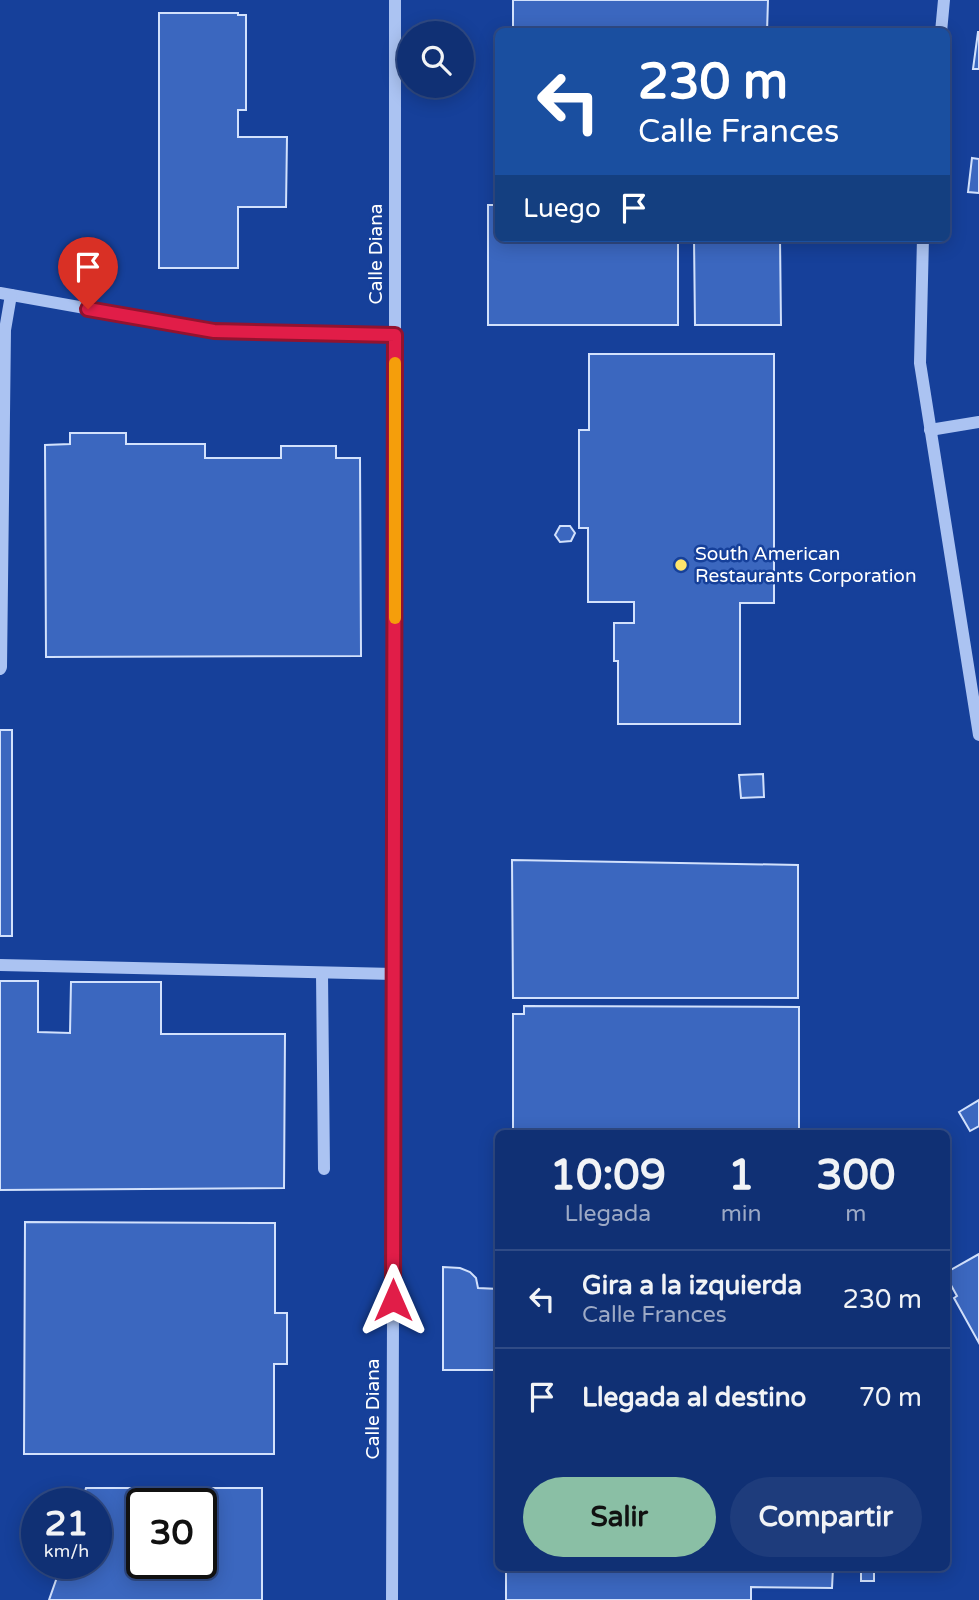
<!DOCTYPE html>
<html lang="es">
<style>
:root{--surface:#103074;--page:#1e3c7c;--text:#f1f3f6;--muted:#9ca9c5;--line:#304b86;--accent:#8abfa5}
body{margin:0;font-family:"Varela Round",sans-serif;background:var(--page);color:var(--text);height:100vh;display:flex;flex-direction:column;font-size:26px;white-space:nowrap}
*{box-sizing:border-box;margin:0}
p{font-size:23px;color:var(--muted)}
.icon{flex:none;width:38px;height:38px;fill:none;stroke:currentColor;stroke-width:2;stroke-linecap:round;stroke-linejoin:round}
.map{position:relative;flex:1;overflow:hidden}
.panel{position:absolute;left:495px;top:1130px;width:455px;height:441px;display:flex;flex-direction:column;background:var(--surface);border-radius:10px;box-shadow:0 4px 18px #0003,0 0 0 2px var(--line)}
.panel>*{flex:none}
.top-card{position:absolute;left:495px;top:28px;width:455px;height:214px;border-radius:10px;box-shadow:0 4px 18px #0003,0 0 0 2px var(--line);background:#1a4fa0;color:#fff;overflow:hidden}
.controls{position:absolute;left:397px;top:21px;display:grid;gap:14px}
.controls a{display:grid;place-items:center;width:77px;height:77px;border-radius:50%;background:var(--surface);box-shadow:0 4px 18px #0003,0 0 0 2px var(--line);font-size:35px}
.speed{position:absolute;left:21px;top:1488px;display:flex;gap:14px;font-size:35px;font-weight:700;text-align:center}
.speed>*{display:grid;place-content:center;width:91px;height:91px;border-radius:50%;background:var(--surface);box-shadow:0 4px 18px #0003,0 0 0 2px var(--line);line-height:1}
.speed small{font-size:18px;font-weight:400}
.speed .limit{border:4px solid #111;border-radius:10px;background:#fff;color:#111}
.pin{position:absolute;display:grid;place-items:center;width:60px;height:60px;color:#fff;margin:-72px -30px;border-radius:50% 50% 50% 0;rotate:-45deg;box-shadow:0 0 7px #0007}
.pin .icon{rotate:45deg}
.me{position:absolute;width:77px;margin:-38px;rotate:0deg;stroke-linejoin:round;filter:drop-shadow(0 0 5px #0008)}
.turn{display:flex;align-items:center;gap:24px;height:147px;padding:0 28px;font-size:32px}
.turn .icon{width:91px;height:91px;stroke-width:2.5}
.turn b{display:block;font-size:49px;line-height:60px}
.then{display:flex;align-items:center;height:66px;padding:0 28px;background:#0003;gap:14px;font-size:26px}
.eta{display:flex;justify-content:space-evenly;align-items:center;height:119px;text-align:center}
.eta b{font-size:42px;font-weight:700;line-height:49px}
.primary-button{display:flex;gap:14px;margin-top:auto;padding:14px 28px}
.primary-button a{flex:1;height:80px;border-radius:42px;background:var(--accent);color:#111;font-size:28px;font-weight:700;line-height:80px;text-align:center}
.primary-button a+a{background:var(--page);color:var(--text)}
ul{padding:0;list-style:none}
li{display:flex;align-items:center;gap:21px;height:98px;padding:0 28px;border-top:2px solid var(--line)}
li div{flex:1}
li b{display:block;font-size:26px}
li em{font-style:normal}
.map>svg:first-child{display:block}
.building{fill:#3b67bf;stroke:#d2e1fc;stroke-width:2;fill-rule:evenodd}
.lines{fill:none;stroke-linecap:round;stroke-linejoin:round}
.minor{stroke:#abc3f2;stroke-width:12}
.route-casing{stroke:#92132f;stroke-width:18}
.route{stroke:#e11d48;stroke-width:12}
.slow{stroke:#f59e0b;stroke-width:12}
.poi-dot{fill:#ffe56c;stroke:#16409a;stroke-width:2.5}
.labels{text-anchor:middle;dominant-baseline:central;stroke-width:5;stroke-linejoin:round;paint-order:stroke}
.street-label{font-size:19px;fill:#fff;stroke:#16409a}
.poi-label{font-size:19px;fill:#fff;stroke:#16409a;text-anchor:start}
</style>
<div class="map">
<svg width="979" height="1600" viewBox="0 0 979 1600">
<rect width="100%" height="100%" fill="#16409a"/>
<g class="building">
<path d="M513 0H768L767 32H513Z"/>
<path d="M159 13H238V15H246V110H238V137H287L286 207H238V268H159Z"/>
<path d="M978 32H979V69H973Z"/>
<path d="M972 158 979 159V193L968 192Z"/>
<path d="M488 205H499V238H678V325H488Z"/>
<path d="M694 238H780L781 325H695Z"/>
<path d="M589 354H774V603H740V724H618V661H614V623H634V602H588V528H579V430H589Z"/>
<path d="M70 433H126V444H205V458H281V446H336V458H360L361 656 46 657 45 445 70 444Z"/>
<path d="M560 526H570L575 533 571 541 560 542 555 535Z"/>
<rect x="0" y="730" width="12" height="206"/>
<path d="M763 774 764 797 741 798 739 775Z"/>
<path d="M512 860 798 865V998H513Z"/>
<path d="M0 981H38V1032L70 1033 71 982H161V1034H285L284 1188 0 1190Z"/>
<path d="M524 1006 799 1007V1134H513V1014H524Z"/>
<path d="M979 1100V1126L970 1131 959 1112Z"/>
<path d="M25 1222 275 1223V1313H287V1364H274V1454H24Z"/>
<path d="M979 1254V1343L954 1298 957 1296 947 1278V1272Z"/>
<path d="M443 1267 460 1268 470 1272 476 1278 478 1288 499 1289V1370H443Z"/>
<path d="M86 1488H262V1600H49L62 1563H96V1503H81ZM142 1503H201V1563H142Z"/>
<path d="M506 1568H833L832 1588 751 1587V1600H506Z"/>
<rect x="861" y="1568" width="13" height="13"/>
</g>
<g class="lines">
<g class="minor">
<path d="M941 32 944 0"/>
<path d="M923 238 920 363 979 735"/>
<path d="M0 293 214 331 395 335"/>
<path d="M930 430 979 422"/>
<path d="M0 669 1 667 5 330 11 295"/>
<path d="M0 965 394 974"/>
<path d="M322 973 324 1169"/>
<path d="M392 1600 395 754V0"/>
</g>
</g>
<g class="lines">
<defs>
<path id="route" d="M88 309 214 331 395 335 393 1300"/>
</defs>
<use href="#route" class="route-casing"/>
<use href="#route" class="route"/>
<path class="slow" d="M395 363V618"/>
</g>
<circle class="poi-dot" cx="681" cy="565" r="7"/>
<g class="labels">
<g class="street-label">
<text transform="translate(376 254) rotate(-90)">Calle Diana</text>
<text transform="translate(373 1409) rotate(-90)">Calle Diana</text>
</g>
<g class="poi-label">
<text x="695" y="554">South American<tspan x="695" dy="22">Restaurants Corporation</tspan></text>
</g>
</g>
</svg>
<div class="controls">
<a><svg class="icon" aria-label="search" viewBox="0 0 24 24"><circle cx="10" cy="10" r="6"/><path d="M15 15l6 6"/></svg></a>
</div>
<div class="speed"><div>21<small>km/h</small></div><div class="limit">30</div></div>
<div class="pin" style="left:88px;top:309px;background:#d93025"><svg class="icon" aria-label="arrive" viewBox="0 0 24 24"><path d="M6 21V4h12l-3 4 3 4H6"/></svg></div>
<svg class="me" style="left:393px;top:1300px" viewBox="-20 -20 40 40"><path d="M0-17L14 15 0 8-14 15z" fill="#e11d48" stroke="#fff" stroke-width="4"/></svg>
<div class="top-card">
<div class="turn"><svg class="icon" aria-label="left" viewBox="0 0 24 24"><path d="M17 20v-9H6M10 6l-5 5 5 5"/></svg><div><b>230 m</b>Calle Frances</div></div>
<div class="then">Luego<svg class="icon" aria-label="arrive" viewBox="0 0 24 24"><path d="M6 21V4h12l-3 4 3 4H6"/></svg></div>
</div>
<section class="panel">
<div class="eta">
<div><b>10:09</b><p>Llegada</p></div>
<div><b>1</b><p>min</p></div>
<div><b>300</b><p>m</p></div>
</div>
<ul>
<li><svg class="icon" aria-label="left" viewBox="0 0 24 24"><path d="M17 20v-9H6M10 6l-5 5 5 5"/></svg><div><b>Gira a la izquierda</b><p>Calle Frances</p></div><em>230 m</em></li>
<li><svg class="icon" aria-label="arrive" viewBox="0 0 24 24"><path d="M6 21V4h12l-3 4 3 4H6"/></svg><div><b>Llegada al destino</b></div><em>70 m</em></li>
</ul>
<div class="primary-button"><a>Salir</a><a>Compartir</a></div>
</section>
</div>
